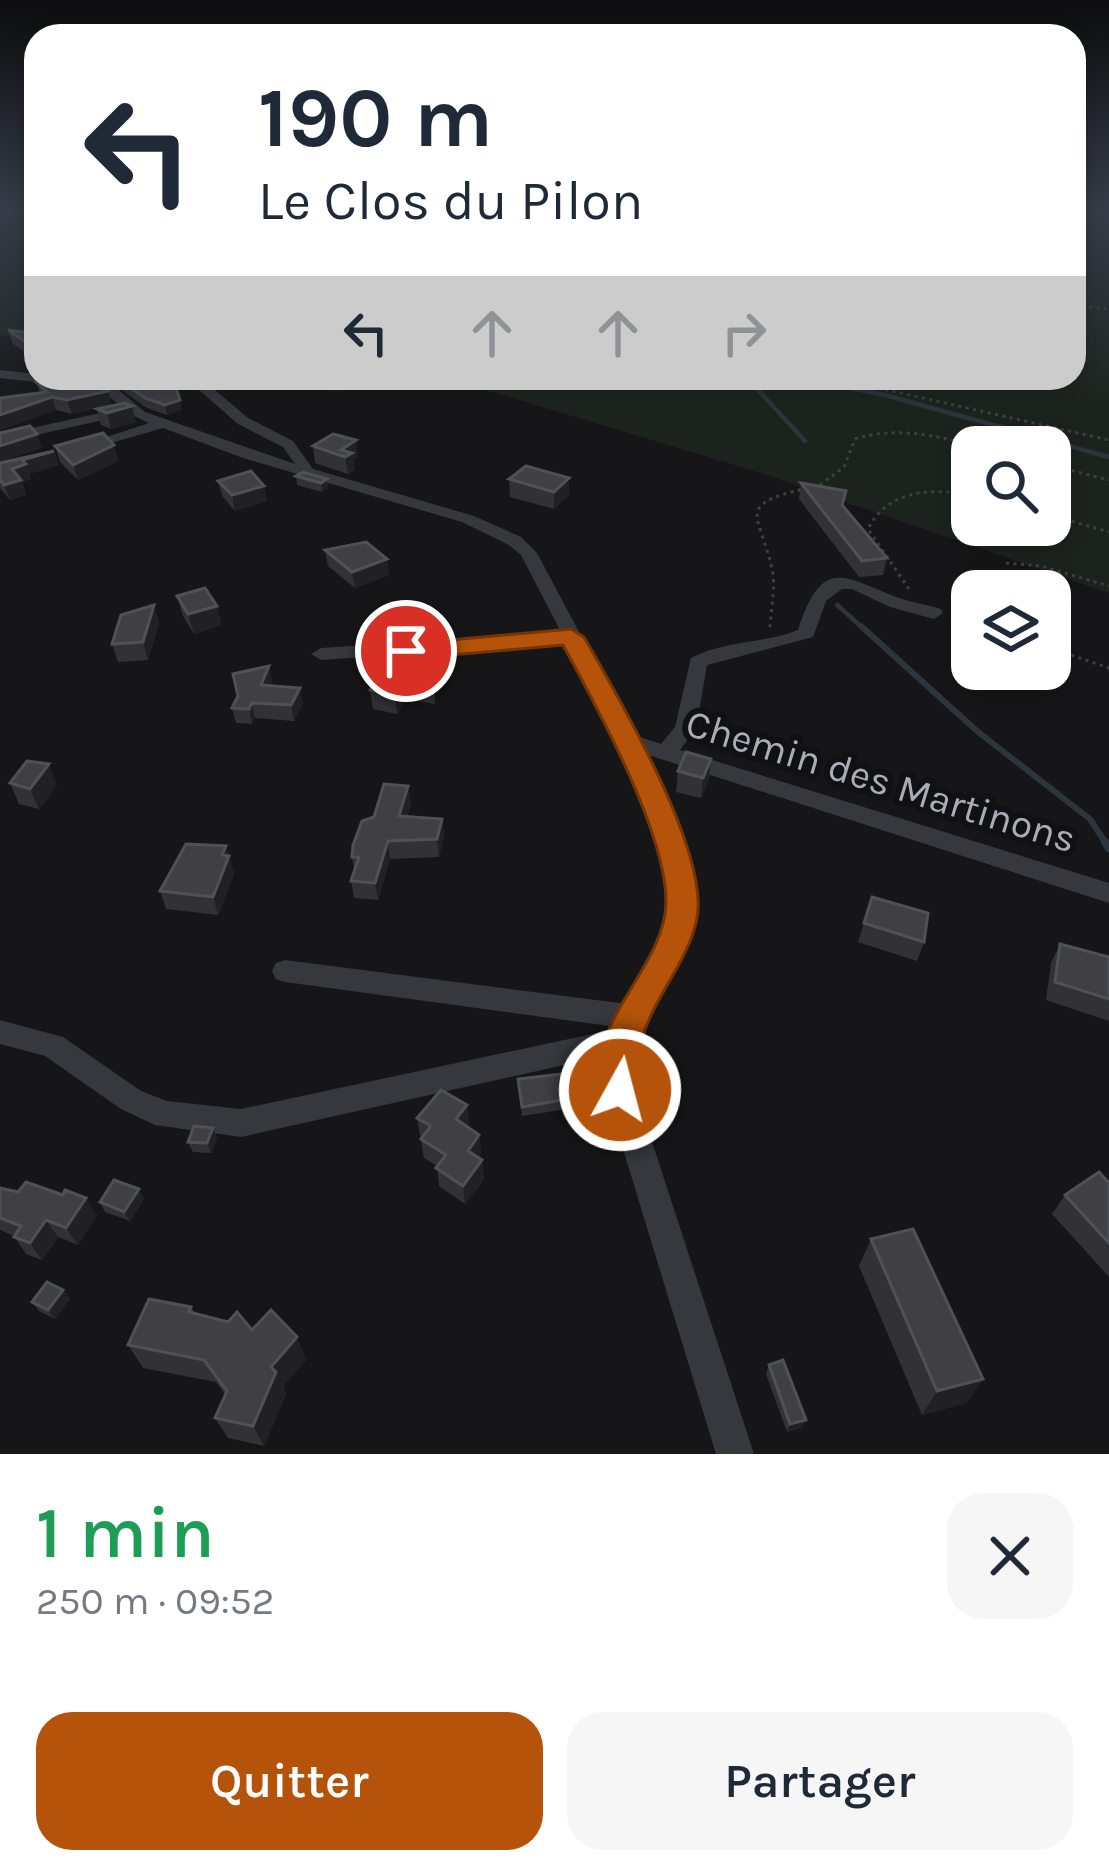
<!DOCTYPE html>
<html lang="fr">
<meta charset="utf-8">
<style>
:root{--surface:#fff;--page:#f6f6f7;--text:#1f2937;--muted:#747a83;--accent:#b45309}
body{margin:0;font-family:Karla,sans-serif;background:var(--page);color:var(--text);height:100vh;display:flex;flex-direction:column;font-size:45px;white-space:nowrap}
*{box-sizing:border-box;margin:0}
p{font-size:39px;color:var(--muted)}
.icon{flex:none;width:66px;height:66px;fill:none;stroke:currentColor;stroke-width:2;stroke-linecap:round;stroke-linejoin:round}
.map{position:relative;height:1454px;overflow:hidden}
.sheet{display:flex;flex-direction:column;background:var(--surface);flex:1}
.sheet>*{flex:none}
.top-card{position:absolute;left:24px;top:24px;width:1062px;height:366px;border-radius:36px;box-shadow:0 6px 18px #0003;background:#fff;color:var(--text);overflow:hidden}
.tools{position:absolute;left:951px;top:426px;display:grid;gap:24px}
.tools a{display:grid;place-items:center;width:120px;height:120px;border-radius:24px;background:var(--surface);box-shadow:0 6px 18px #0003;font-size:60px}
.pin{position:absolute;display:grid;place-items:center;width:102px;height:102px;color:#fff;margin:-51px;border:6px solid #fff;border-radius:50%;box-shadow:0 3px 12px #0007}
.me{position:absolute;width:132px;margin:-66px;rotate:7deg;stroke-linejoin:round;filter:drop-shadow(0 0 9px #0008)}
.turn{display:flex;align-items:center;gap:42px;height:252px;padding:0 36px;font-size:54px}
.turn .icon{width:156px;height:156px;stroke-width:2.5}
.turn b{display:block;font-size:84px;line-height:102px}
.lanes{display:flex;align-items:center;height:114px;padding:0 36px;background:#0003;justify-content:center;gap:60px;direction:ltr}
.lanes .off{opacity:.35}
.round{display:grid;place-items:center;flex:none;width:126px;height:126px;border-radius:36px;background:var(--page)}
.headline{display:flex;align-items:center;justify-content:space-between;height:204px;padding:0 36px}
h1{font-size:72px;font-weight:600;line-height:90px;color:#1e9e55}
.primary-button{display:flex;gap:24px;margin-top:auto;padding:24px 36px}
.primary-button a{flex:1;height:138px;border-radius:36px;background:var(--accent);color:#fff;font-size:48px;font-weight:600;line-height:138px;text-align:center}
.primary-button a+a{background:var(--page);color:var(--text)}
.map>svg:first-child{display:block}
.green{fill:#1c231d;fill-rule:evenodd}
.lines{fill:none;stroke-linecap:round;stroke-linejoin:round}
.stream-far2{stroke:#2c353c;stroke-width:4.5}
.stream-far1{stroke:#2c353c;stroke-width:6}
.stream{stroke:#2c353c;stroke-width:8}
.path{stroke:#3d3f44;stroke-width:3;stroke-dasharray:3 4.5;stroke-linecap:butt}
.minor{fill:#37383d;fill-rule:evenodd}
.wall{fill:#323236}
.shaded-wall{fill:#212124}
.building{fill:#3f3f44;stroke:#4f5156;stroke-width:3}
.route{fill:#b45309;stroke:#753606;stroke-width:3}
.labels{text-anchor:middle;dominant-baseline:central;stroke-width:12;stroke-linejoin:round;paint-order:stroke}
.street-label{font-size:39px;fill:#a8adb8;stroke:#111113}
</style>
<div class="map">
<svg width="1109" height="1454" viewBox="0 0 1109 1454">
<rect width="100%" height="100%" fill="#161618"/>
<g class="green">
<path d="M0 209H36V335L0 336Z"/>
<path d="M1109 213V593L767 475 447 378H1074V221ZM972 447H1050V525H972Z"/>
</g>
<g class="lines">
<g class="stream-far2">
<path d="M747 378 805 441"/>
<path d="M800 378 885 395 1109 457"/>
<path d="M837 605 864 629"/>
</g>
<path class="stream-far1" d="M861 626 977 731 1090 819 1107 845"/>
<path class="stream" d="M1105 842 1109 848"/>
<g class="path">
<path d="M1074 306 1109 309"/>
<path d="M834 378 1109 440"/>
<path d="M1050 465 1109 480"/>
<path d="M820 485 844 467 855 439C898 425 939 437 982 447"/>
<path d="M1050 515 1109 532"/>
<path d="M1006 563 1041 566 1109 586"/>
<path d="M909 589 868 529C888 489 932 488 972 495"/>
<path d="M951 617 972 623"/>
<path d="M770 627C771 609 776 586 772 569 761 516 733 505 804 489"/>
<path d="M1050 648 1109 668"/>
</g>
<path class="minor" d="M0 370 36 374V378L109 382 145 412 295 464 283 447 238 424 190 382 202 379 248 418 293 441 313 469 474 516 521 537 537 553 634 735 661 744 675 727 691 658C724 640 764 644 798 630 823 552 846 579 902 599 915 603 928 605 941 609L943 613 934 619 890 607 852 589H842L826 601 813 637 707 665 696 729 680 750 1109 883V903L642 753C665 802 702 867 692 922 686 957 663 985 649 1017 638 1040 636 1064 635 1090L754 1454H716L605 1090 609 1055 241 1137 155 1125 121 1109 45 1056 0 1044V1020L63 1037 141 1091 167 1101 241 1109 616 1029 617 1027 285 982 276 979 272 971 276 963 285 960 627 1004C641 978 662 951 667 921 680 847 601 709 566 643L321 660 311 654 321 648 561 632 521 555 509 545 462 522 243 458 163 428 83 451 76 447 149 423 130 414 0 443V435L123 408 100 389 0 378Z"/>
</g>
<g class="wall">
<path d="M8 330 36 334V360L13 344Z"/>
<path d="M105 378H151L182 410 167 415 147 408Z"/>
<path d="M301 378H351L352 383 337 391 302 384Z"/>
<path d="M36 382 73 386 112 405 72 414 56 410 0 430V398L40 393Z"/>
<path d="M97 409 136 422 111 429 101 425Z"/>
<path d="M55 446 119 461 78 480 60 462Z"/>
<path d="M313 446 358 457 353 460 355 470 348 474 315 463Z"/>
<path d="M54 451 59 465 29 474 31 479 22 482 26 495 10 500 0 488V463Z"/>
<path d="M296 476 327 479 328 488 322 492 297 485Z"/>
<path d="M509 479 569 495 554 509 510 497Z"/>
<path d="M218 481 267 501 235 511 222 496Z"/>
<path d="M801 483 843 506 887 558 883 575 859 577 799 499Z"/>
<path d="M325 550 387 559 389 575 355 588 328 566Z"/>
<path d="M177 596 217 606 221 625 194 634 183 616Z"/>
<path d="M154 605 159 623 148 660 118 662 112 644Z"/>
<path d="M433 662 435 704 406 699 397 714 373 709 370 690Z"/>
<path d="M272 681 271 685 303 703 294 721 255 718 252 724 236 723 232 708Z"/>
<path d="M711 759 709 779 701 798 676 792 678 771Z"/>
<path d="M10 783 57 785 39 809 19 804Z"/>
<path d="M408 786 411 803 407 817 442 819 444 837 439 857 390 859 378 900 354 898 351 881 354 870 352 857 374 817Z"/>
<path d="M226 846 234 874 218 915 166 909 160 891Z"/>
<path d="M872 897 924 942 917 961 858 942Z"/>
<path d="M1060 944 1109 957V1021L1046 1000 1051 963Z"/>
<path d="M518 1079 567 1099V1109L522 1116Z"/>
<path d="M467 1105 469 1124 467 1126 479 1135 481 1153 478 1157 482 1160 484 1179 465 1204 439 1186 437 1166 424 1158 417 1118Z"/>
<path d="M213 1128 217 1138 211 1153 193 1152 188 1142Z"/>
<path d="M1109 1183V1277L1052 1214 1065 1195Z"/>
<path d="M0 1188 97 1215 78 1245 58 1237 42 1260 26 1254 14 1236 0 1230Z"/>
<path d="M144 1199 130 1221 105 1212 100 1202Z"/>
<path d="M871 1239 983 1379 966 1403 922 1415 859 1266Z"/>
<path d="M63 1290 70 1299 55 1319 39 1311 32 1302Z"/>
<path d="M191 1307 195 1313 252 1330 306 1360 283 1386 286 1394 264 1446 228 1438 215 1418 225 1394 216 1382 143 1368 128 1345Z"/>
<path d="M769 1365 802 1428 787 1432 766 1374Z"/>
</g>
<g class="shaded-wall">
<path d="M335 378H351L352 383 337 391Z"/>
<path d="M108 391 112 405 72 414 67 400Z"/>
<path d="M52 397 56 410 0 430V415Z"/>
<path d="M180 400 182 410 167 415 165 405Z"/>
<path d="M132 406 136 422 111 429 107 413Z"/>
<path d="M37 434 42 448 0 462V446Z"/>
<path d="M356 440 358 457 353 460 355 470 348 474 345 457 341 450Z"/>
<path d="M114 445 119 461 78 480 73 465Z"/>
<path d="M54 451 59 465 29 474 31 479 22 482 26 495 10 500 4 485 12 469 22 460Z"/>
<path d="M569 478V495L554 509V492Z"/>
<path d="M327 479 328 488 322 492 321 483Z"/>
<path d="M264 486 267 501 235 511 232 495Z"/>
<path d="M387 559 389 575 355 588 352 572Z"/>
<path d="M154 605 159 623 148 660 143 642Z"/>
<path d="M217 606 221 625 194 634 188 614Z"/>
<path d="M269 666 272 681 265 700 261 685Z"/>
<path d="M404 680 406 699 397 714 395 695Z"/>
<path d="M300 688 303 703 294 721 291 705Z"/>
<path d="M252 703 255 718 252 724 249 709Z"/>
<path d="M711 759 709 779 701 798 703 778Z"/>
<path d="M49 764 57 785 39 809 30 789Z"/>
<path d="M408 786 411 803 401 834 399 816Z"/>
<path d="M442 819 444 837 439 857 437 839Z"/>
<path d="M388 841 390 859 378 900 375 883Z"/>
<path d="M226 846 234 874 218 915 213 897 222 855Z"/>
<path d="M467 1105 469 1124 458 1138 456 1119Z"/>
<path d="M213 1128 217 1138 211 1153 207 1143Z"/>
<path d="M479 1135 481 1153 470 1170 468 1151Z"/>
<path d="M482 1160 484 1179 465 1204 463 1186Z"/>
<path d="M139 1189 144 1199 130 1221 124 1212Z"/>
<path d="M86 1198 97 1215 78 1245 66 1228Z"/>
<path d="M46 1220 58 1237 42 1260 30 1243Z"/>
<path d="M63 1290 70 1299 55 1319 48 1310Z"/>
<path d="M297 1337 306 1360 283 1386 286 1394 264 1446 253 1426 271 1367Z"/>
<path d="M983 1379 966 1403 922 1415 937 1391Z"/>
<path d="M806 1420 802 1428 787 1432 790 1424Z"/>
</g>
<g class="building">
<path d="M8 330 36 334V349Z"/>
<path d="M53 378H63L73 386 96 381 108 391 67 400 52 397 0 415V398L47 392 36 382Z"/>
<path d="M116 378H151L156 383 173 378 180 400 165 405 145 398Z"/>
<path d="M125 403 132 406 107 413 97 409Z"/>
<path d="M30 426 37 434 0 446V433Z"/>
<path d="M103 433 114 445 73 465 55 446Z"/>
<path d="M333 434 356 440 341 450 352 453 345 457 313 446Z"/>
<path d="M54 451 22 460 26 464 12 469 21 480 4 485 0 480V463Z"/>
<path d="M526 466 569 478 554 492 509 479Z"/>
<path d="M251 471 264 486 232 495 218 481Z"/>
<path d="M303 472 327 479 321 483 296 476Z"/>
<path d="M801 483 846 491 842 505 887 558 862 561Z"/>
<path d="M366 542 387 559 352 572 325 550Z"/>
<path d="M205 588 217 606 188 614 177 596Z"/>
<path d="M154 605 143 642 112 644 121 615Z"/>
<path d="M394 655 433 662V685L404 680 395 695 370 690Z"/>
<path d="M269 666 261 685 300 688 291 705 252 703 249 709 232 708 238 696 233 674Z"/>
<path d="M686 752 711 759 703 778 678 771Z"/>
<path d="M27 761 49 764 30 789 10 783Z"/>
<path d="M384 784 408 786 399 816 442 819 437 839 388 841 375 883 351 881 359 857H352L353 845 362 821 374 817Z"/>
<path d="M186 844 226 846 222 855 229 856 213 897 160 891Z"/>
<path d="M872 897 928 913 924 942 864 923Z"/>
<path d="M1060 944 1109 957V999L1055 982Z"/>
<path d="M562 1074 567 1099 522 1107 518 1079Z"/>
<path d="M441 1090 467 1105 456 1119 479 1135 468 1151 482 1160 463 1186 436 1168 446 1155 421 1139 431 1126 417 1118Z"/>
<path d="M194 1126 213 1128 207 1143 188 1142Z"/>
<path d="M1099 1172 1109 1183V1243L1065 1195Z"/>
<path d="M114 1180 139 1189 124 1212 100 1202Z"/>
<path d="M26 1182 63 1195 65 1190 86 1198 66 1228 46 1220 30 1243 14 1237 21 1226 0 1218V1188L18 1192Z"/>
<path d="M913 1229 983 1379 937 1391 871 1239Z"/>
<path d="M47 1282 63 1290 48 1310 32 1302Z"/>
<path d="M149 1299 191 1307 189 1312 228 1322 237 1312 252 1330 271 1310 297 1337 271 1367 276 1372 253 1426 215 1418 227 1391 204 1360 128 1345Z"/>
<path d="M783 1360 806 1420 790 1424 769 1365Z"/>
</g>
<linearGradient id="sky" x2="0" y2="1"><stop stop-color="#0c0c0d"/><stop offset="0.51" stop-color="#363c48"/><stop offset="1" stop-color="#363c48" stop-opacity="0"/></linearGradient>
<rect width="1109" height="413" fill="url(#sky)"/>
<path class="route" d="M571 629 584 637C617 695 714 858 696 923 686 964 653 999 642 1039 636 1060 643 1082 633 1102L620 1107 606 1102C574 1031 665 970 666 903 667 834 597 707 563 645L406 659 394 651 406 644Z"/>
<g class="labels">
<g class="street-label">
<text transform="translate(881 781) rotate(17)">Chemin des Martinons</text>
</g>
</g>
</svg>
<div class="tools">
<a><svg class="icon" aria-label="search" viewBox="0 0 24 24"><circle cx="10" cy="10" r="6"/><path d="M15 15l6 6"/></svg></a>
<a><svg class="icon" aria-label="layers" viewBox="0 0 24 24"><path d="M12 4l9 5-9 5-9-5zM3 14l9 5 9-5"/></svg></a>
</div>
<div class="pin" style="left:406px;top:651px;background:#d93025"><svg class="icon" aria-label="arrive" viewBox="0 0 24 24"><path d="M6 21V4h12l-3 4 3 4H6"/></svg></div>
<svg class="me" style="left:620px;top:1090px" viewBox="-20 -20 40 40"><circle r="17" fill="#b45309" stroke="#fff" stroke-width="3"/><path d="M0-11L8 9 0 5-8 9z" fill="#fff"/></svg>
<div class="top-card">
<div class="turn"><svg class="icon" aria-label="left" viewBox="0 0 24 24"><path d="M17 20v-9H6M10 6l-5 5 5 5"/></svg><div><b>190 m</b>Le Clos du Pilon</div></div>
<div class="lanes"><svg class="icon" aria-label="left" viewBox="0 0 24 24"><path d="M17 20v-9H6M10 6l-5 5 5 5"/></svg><svg class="icon off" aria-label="ahead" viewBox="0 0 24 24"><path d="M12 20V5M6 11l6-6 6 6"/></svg><svg class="icon off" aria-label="ahead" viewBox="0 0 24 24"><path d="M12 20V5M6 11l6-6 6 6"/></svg><svg class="icon off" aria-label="right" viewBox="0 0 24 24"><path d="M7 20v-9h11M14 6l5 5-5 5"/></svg></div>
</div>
</div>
<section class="sheet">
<div class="headline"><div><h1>1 min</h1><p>250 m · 09:52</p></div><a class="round"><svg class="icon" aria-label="close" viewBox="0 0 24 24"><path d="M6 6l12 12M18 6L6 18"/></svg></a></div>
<div class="primary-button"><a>Quitter</a><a>Partager</a></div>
</section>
